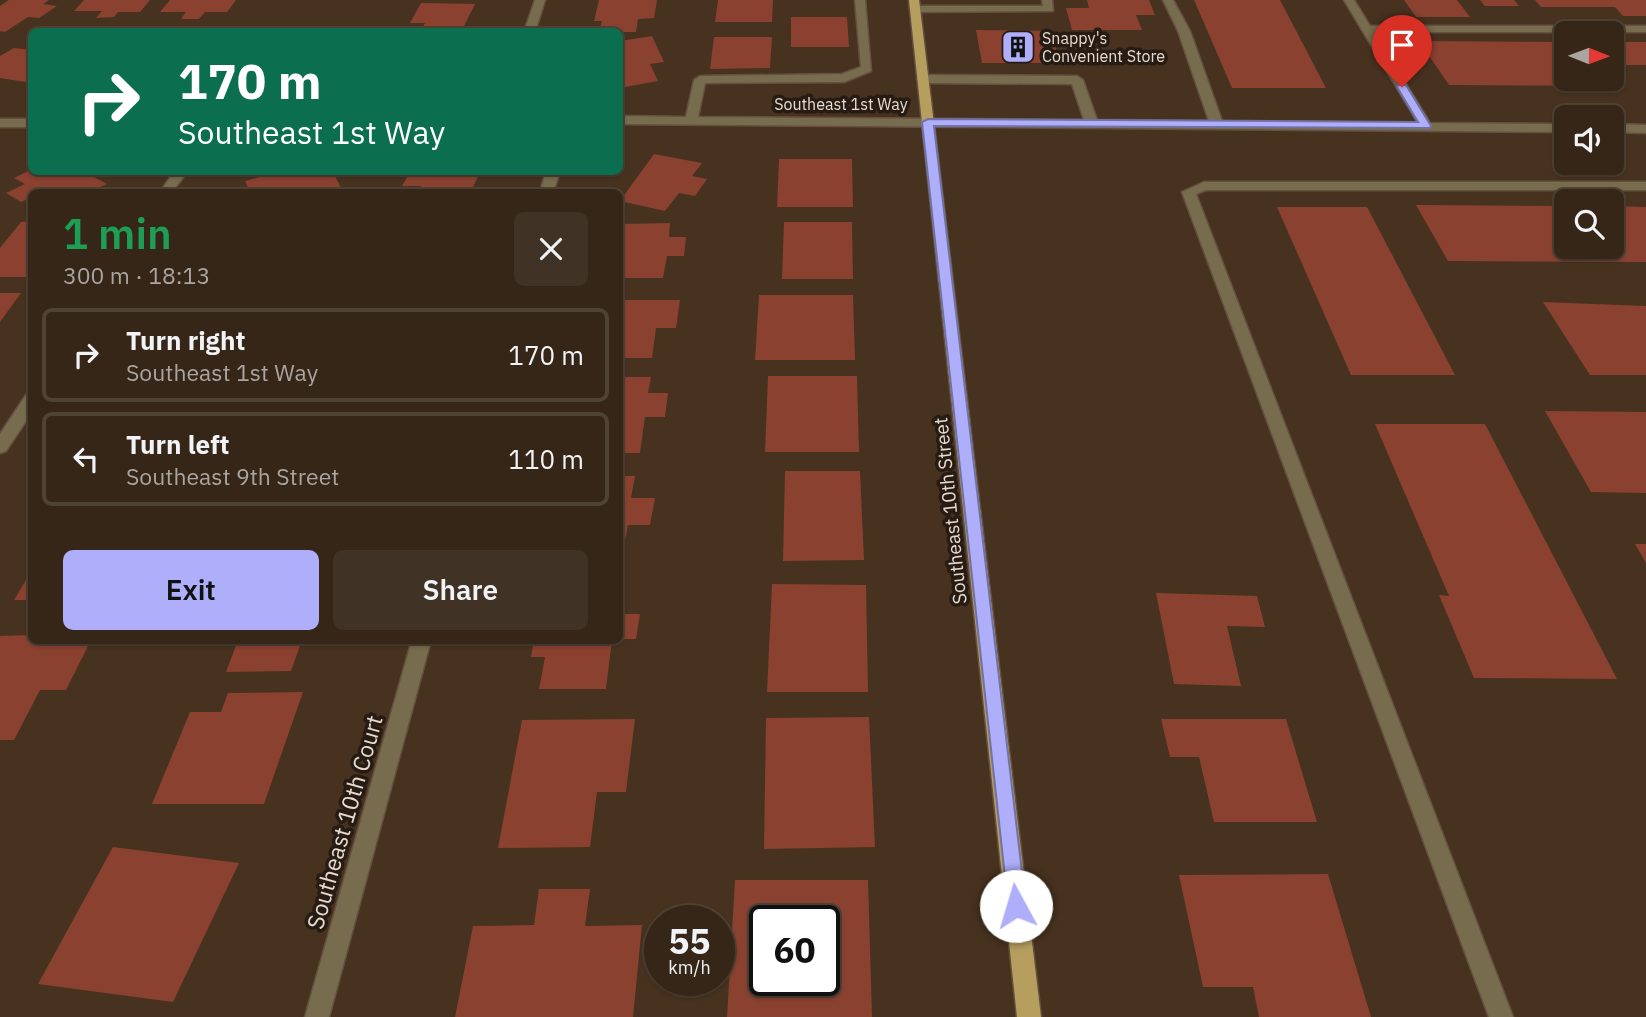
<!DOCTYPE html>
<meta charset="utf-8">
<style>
:root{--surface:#352617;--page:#403224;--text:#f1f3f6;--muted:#aaa5a1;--line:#4f4336;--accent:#aeaefb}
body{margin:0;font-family:"IBM Plex Sans",sans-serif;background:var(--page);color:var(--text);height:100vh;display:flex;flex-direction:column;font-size:26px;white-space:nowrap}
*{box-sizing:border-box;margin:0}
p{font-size:23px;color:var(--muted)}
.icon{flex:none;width:38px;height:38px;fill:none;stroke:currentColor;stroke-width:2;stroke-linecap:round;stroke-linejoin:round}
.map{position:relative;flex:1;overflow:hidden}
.details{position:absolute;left:28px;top:189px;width:595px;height:455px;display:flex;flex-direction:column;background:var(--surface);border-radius:10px;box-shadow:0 2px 5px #0004,0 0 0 2px var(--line)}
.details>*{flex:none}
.guide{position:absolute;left:28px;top:28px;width:595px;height:147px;border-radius:10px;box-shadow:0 2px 5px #0004,0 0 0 2px var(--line);background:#0b6e4f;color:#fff;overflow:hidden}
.needle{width:46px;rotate:91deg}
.buttons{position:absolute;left:1554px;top:21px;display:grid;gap:14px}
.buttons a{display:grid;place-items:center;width:70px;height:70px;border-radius:10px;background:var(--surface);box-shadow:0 2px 5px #0004,0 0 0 2px var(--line);font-size:35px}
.speed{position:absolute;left:644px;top:905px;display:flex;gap:14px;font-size:35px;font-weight:700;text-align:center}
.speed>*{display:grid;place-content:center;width:91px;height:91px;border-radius:50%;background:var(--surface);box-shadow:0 2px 5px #0004,0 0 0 2px var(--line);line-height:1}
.speed small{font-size:18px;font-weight:400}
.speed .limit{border:4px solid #111;border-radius:10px;background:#fff;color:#111}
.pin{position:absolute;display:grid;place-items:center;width:60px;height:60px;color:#fff;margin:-72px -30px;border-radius:50% 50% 50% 0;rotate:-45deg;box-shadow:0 0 7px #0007}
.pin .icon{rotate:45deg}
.me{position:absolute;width:77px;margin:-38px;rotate:354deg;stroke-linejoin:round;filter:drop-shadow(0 0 5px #0008)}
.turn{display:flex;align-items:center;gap:24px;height:147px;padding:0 35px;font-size:32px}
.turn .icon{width:91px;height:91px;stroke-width:2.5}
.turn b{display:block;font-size:49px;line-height:60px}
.round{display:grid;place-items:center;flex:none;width:74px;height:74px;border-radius:10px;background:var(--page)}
.overview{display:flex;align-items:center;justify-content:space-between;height:119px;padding:0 35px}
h1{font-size:42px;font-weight:600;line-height:52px;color:#1e9e55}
.action{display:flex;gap:14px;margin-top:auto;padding:14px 35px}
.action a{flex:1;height:80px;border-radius:10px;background:var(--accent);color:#111;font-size:28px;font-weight:600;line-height:80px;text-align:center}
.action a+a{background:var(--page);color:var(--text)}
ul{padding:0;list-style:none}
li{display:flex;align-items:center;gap:21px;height:94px;margin:0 14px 10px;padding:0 21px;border:4px solid var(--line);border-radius:10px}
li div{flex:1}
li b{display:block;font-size:26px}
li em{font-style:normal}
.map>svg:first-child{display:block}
.building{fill:#8a4130;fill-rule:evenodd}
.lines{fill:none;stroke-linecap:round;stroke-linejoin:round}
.minor-casing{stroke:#64503f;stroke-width:3}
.major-casing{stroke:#64503f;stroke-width:3}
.minor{fill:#776c4d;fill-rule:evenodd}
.major{fill:#b69e5e;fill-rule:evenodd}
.route{fill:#aeaefb;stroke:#7171a3;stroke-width:2}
.labels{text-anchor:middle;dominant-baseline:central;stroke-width:7;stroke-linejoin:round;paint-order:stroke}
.far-poi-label{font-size:16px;fill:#e8dacf;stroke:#261c14;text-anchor:start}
.far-street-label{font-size:16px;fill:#e8dacf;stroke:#261c14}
.street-label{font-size:19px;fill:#e8dacf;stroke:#261c14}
.near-street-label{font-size:23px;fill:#e8dacf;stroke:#261c14}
</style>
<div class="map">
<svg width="1646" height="1017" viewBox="0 0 1646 1017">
<rect width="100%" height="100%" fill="#47321f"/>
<g class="building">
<path d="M9 0H49L43 4 57 6 39 18 28 17 5 32 0 31V6Z"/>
<path d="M84 0H150L140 12H118L114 17 96 18 102 11H74Z"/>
<path d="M170 0H236L227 12H205L199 19H181L186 12H160Z"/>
<path d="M599 0H657L654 18 638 19 636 32H599L602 21H594Z"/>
<path d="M718 0H773L772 22H715Z"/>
<path d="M1087 0H1149L1155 15H1136L1142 30H1072L1066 8H1089Z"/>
<path d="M1194 0H1280L1326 88H1232Z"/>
<path d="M1404 0H1457L1470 17H1416Z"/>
<path d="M1480 0H1514L1519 6H1485Z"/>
<path d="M1535 0H1646V16H1623L1615 7H1541Z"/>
<path d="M421 3 475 4 461 32H420L425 23H410Z"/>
<path d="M791 17H847L849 47H791Z"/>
<path d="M976 30 1052 31 1060 63H982Z"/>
<path d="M652 36 664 62 650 64 658 81 620 88V41Z"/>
<path d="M714 37H772L770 68 710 69Z"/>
<path d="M1419 41 1566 42V79H1603L1609 86 1449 85Z"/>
<rect x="1612" y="42" width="34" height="23"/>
<path d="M14 48 32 50V83L0 78V56Z"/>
<path d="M654 154 702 163 692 176 707 179 695 196 679 193 665 211 620 201Z"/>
<path d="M779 159H852L853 207H777Z"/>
<path d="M32 169V172H85L107 184 90 192H32V197L21 202 6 193 25 184 14 178Z"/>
<path d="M277 172H333L342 190 250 192 245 181Z"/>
<path d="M410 172H480L473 187H464L461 192H418L421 186H402Z"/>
<path d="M1416 205 1566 206V247H1612V206L1646 207V262L1448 261Z"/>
<path d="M1277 207H1367L1455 375H1351Z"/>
<path d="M32 221V269L26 277H0V248L21 222Z"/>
<path d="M784 222H852L853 279H782Z"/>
<path d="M670 223 669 237H686L684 256H667L663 278H620V224Z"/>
<path d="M0 293H21L0 322Z"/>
<path d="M759 295H853L855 360H755Z"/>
<path d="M620 300H680L676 328H656L652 358H620Z"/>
<path d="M1543 302 1646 306V375H1590Z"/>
<path d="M768 376H857L859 452H765Z"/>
<path d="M620 377H651L648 393H668L665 417H645L640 453H620Z"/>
<path d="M1545 411 1646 412V493L1591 492Z"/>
<path d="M1375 424H1485L1617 679 1474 678 1439 595 1449 596Z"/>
<path d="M785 471H860L864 560 783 561Z"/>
<path d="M620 476H635L631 498H655L650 525H628L621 561Z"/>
<path d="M1635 544H1646V563Z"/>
<path d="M32 570V600H14Z"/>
<path d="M772 584 866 585 868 692H767Z"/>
<path d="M1156 593 1257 596 1265 627 1227 626 1241 686 1174 684Z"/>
<path d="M620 614H640L636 639H620Z"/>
<path d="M32 635V640H91L66 690H40L14 740H0V636Z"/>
<path d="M238 640H302L291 671 226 672Z"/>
<path d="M534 640H612L606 689H539L545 657H531Z"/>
<path d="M303 692 264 804H152L190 712H221L228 693Z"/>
<path d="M869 717 875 847 764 849 766 718Z"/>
<path d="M635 719 626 792H597L590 847 498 848 522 720Z"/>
<path d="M1161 719H1286L1317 822H1214L1199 757H1170Z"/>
<path d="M113 847 239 863 173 1002 38 984Z"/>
<path d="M1328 874 1371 1017H1259L1253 987H1203L1179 875Z"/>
<path d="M735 880H868L872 1017H727ZM765 920H824V980H765Z"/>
<path d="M539 889H590L585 926 642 925 633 1017H455L473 926 534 925Z"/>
</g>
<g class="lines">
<defs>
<g id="minor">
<path d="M535 0H545L535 32H524Z"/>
<path d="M855 0H865L871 71 844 82 705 83 698 117 1084 120 1072 84 923 83 917 79 923 75 1077 76 1083 80 1097 120 1209 121 1178 31 1163 0H1173L1190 31 1222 121 1418 123 1344 0H1354L1370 26H1646V32H1374L1430 123 1566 124V132L620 124V116L686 117 694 80 700 76 842 74 861 67Z"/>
<path d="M1042 0H1052L1053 11 915 12 910 9 915 6H1043Z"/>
<rect x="0" y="119" width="32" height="8"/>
<path d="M1612 124 1646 125V133L1612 132Z"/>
<path d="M174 172H187L172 192H160Z"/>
<path d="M546 172H560L553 192H540Z"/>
<path d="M1204 182H1646V190H1206L1196 194 1513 1017H1489L1182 192Z"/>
<path d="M32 394V412L6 451 0 453V434L26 395Z"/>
<path d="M412 640H431L329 1017H305Z"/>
</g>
<path id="major" d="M909 0H919L1041 1017H1017Z"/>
</defs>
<use href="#minor" class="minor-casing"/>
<use href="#major" class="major-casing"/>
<use href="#minor" class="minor"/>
<use href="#major" class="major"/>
</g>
<path class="route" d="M1398 85H1406L1431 126 1430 128 934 126 1026 906 1023 913 1016 916 1009 913 922 122 928 119 1418 122 1397 87Z"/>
<defs>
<symbol id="building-square" viewBox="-11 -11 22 22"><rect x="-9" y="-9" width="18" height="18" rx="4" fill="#aeaefb" stroke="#261c14"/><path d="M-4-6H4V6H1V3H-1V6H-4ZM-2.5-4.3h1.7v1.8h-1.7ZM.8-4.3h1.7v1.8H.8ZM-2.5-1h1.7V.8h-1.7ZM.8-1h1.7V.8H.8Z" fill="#111"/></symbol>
</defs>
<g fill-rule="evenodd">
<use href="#building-square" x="999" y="28" width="38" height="38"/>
</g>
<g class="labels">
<g class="far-poi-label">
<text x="1042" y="38">Snappy's<tspan x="1042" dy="18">Convenient Store</tspan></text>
</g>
<g class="far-street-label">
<text x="841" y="104">Southeast 1st Way</text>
</g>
<g class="street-label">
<text transform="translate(950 511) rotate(-96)">Southeast 10th Street</text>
</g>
<g class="near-street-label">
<text transform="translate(344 822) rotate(-74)">Southeast 10th Court</text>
</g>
</g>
</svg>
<div class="buttons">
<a><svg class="needle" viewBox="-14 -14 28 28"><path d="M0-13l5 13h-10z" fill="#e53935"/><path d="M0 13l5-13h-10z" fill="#aaa5a1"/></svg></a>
<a><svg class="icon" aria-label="sound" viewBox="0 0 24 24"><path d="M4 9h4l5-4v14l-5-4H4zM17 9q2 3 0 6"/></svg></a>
<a><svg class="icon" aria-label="search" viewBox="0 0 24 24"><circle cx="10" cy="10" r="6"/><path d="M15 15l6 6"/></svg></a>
</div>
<div class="speed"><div>55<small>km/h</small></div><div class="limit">60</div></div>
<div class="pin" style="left:1402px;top:87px;background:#d93025"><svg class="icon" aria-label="arrive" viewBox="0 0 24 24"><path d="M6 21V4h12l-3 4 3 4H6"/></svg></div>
<svg class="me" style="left:1016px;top:906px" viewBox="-20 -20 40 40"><circle r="19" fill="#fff"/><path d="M0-13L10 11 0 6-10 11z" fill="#aeaefb"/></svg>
<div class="guide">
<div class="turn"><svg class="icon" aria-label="right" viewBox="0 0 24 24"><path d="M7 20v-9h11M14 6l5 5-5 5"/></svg><div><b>170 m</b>Southeast 1st Way</div></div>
</div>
<section class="details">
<div class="overview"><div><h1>1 min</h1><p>300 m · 18:13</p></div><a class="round"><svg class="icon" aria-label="close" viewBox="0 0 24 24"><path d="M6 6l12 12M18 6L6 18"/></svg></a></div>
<ul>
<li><svg class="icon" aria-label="right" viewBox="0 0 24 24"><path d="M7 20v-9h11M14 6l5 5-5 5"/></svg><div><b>Turn right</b><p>Southeast 1st Way</p></div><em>170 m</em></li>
<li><svg class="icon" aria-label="left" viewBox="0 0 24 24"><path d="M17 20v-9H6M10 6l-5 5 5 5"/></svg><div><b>Turn left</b><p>Southeast 9th Street</p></div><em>110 m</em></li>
</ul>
<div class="action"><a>Exit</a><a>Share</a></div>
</section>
</div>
